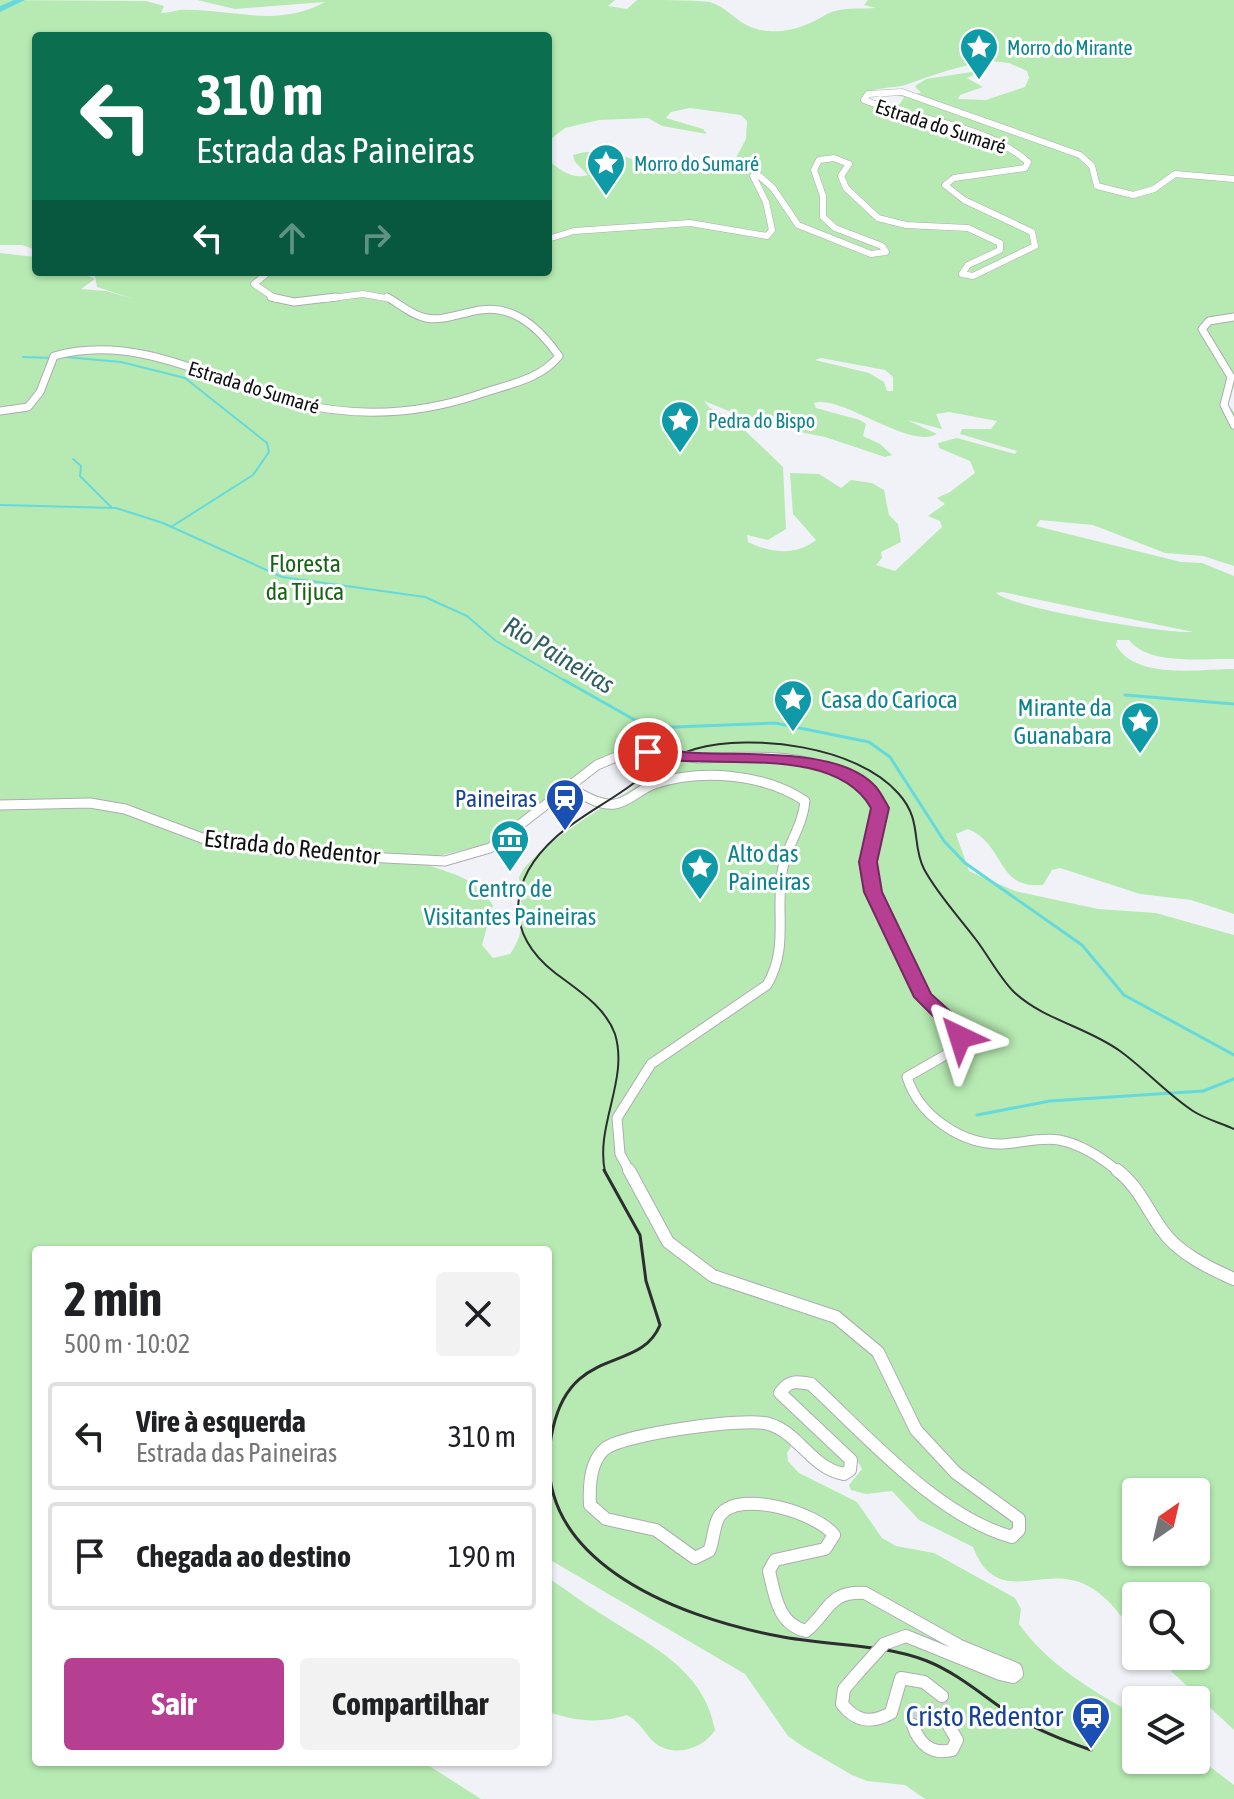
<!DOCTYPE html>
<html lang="pt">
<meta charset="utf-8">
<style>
:root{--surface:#fff;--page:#f2f2f2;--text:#202124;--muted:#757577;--line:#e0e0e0;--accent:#b63e93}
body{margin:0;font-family:"Asap Condensed",sans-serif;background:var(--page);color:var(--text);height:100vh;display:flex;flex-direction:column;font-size:30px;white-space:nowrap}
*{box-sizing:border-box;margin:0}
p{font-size:26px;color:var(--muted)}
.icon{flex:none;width:44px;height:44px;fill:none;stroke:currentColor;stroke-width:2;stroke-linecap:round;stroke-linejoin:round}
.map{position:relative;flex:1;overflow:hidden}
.drawer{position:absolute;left:32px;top:1246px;width:520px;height:520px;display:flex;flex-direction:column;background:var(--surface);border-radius:8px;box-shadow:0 2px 6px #0004}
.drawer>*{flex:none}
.hud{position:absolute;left:32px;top:32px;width:520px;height:244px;border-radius:8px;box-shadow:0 2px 6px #0004;background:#0b6e4f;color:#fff;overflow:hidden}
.needle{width:52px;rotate:34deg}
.buttons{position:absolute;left:1122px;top:1478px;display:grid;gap:16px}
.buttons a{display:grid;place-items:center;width:88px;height:88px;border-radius:8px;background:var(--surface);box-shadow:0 2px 6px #0004;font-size:40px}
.pin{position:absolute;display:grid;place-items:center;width:68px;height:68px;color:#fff;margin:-34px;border:4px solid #fff;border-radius:50%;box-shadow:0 2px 8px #0007}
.me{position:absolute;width:88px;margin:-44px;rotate:319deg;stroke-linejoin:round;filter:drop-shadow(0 0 6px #0008)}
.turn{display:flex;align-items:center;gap:28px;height:168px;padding:0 32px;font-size:36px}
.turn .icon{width:104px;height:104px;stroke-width:2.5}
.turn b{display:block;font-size:56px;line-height:68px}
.lanes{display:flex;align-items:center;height:76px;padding:0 32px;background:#0003;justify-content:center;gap:40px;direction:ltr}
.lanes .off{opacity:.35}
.round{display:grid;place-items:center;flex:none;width:84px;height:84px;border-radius:8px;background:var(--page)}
.overview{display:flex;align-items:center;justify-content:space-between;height:136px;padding:0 32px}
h1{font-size:48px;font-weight:700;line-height:60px}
.button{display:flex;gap:16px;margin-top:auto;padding:16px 32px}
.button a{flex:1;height:92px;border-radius:8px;background:var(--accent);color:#fff;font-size:32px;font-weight:700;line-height:92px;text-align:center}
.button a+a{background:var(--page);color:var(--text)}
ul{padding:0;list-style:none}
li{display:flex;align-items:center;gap:24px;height:108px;margin:0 16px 12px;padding:0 16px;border:4px solid var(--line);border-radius:8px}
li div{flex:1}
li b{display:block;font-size:30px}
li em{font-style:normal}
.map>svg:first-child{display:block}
.green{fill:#b7eab2;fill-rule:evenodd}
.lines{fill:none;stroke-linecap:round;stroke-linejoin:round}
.stream-far1{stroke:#66d9dc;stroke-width:2}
.stream{stroke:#66d9dc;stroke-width:3}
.river{fill:#66d9dc;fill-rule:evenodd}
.minor-tunnel{stroke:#cfd0d5;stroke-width:12;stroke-dasharray:12 6;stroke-linecap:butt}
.minor-far3-casing{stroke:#acadb1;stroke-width:7}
.minor-far2-casing{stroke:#acadb1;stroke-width:9}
.minor-far1-casing{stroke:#acadb1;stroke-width:11}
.minor-casing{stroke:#acadb1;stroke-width:14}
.minor-far3{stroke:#fff;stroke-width:6}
.minor-far2{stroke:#fff;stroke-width:7}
.minor-far1{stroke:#fff;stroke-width:9}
.minor{stroke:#fff;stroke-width:12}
.tram-far1{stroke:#2d2e2f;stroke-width:2}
.tram{stroke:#2d2e2f;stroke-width:3}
.minor-bridge-far1-casing{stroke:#acadb1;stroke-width:11;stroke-linecap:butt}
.minor-bridge-casing{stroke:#acadb1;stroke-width:14;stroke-linecap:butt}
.minor-bridge-far1{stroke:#fff;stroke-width:9}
.minor-bridge{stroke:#fff;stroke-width:12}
.route{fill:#b63e93;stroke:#762860;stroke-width:2}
.labels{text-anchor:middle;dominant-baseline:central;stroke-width:6;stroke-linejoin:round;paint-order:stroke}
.far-culture-label{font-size:20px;fill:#0d838f;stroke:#fff;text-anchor:start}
.far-street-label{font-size:20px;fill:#101112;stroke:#fff}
.park-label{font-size:24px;fill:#176415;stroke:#fff}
.culture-label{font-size:24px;fill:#0d838f;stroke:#fff;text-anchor:start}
.transit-label{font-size:24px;fill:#164399;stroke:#fff;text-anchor:end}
.street-label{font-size:24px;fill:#101112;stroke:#fff}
.water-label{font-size:26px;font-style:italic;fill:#2f6062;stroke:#fff}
.near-transit-label{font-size:28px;fill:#164399;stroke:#fff;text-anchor:end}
</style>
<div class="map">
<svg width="1234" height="1799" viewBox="0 0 1234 1799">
<rect width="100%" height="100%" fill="#f1f2f7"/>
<g class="green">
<path d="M0 0 146 1 164 6 161 13C167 13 173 11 179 10 231 8 275 29 325 2L235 9 197 0H615L608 6 627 9 637 0C659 0 690 0 710 2 734 10 738 29 769 31 790 33 811 24 827 14 840 7 861 9 876 8L864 5 868 0H1234V386L1228 405 1234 412V566L1203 556 1165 553 1093 525 1040 520 1036 526 1181 562 1202 563 1234 576V659C1203 658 1149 666 1129 640H1117L1116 645C1135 680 1201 669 1234 669V914L1191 900 1140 894 1060 868 1052 870 1043 885C995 889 1007 846 968 829L956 834 969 871 1015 891 1098 909 1156 913 1234 935V1730L1155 1656H1196V1596H1136V1636C1121 1616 1108 1595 1084 1584 1041 1564 997 1609 973 1547L919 1520 892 1491 866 1494 851 1490 849 1485 862 1469 855 1457 843 1470 792 1445 787 1453 788 1461 799 1473 857 1502 882 1538 896 1546 934 1553 1015 1598 1021 1609 1019 1624C1047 1664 1094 1692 1136 1715V1760H1196V1756L1234 1785V1799H925L905 1785 867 1781 852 1775 802 1746 788 1736 745 1674 552 1561 548 1557V1250H36V1762H423L481 1799H0V253L36 257V272H81L95 279 81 289 106 291 134 299 97 287 95 276 90 272H548V160C560 170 573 180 588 175L575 162 573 155C597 147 632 153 649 171L725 169 731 167 746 139 747 121 741 115 690 108 671 112 666 118 703 129 707 134 662 126 648 118 599 120 565 128 548 141V36H36V250L22 245H0ZM991 61 1009 63 1027 71 1029 78 1025 87 986 100 958 99 960 95 983 87 967 78 984 70 926 79 915 86 921 93 894 95 904 97 900 104H874L863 96C875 86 891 89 905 85 934 75 960 65 991 61ZM821 358 885 370 893 377V391H887L884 382 869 373 815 360ZM704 401 764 425 825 437 885 457 892 455 880 444 863 436 866 424 860 420 816 408 814 403C841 394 909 450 937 434L907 420 942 429 936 414 949 412 997 421 991 429H962L960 434 1017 451 1015 454 957 438 938 443 939 448 970 461 975 473 950 492 937 498 945 504 928 516 940 521 942 527 895 571 876 565 882 558 881 552 901 542 898 524 889 515 884 490 872 483 851 480 841 488 819 474 790 473 793 514 816 540C796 556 771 553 748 542L747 535 768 540 786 529 783 467 734 420 710 408ZM1002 592 1193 632C1165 634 1015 609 996 593ZM638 746 685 756C651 779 531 844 519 878 521 906 528 930 510 954L493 958 482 945 493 905C470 873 451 875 418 861L500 841 532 822 606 760ZM1136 1492H1196V1552H1136Z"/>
<path d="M548 1578C564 1588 579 1600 595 1610 644 1643 703 1665 715 1730 702 1751 667 1760 649 1737 641 1727 639 1722 627 1715 599 1724 576 1721 548 1712Z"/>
</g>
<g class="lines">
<g class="stream-far1">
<path d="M23 357 53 358"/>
<path d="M65 357 121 362 185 378 267 443 269 452 253 475 171 527"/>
<path d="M73 459 81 466 80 476 112 508"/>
<path d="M0 505 116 508 163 523 282 577 425 597 467 616 496 641 567 682"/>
</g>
<g class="stream">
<path d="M564 680 649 728 775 723 869 742 890 757 944 841 965 863 1082 945 1124 995 1234 1055"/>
<path d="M1125 695 1234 704"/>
<path d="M977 1115 1050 1101 1203 1091 1234 1079"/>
</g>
<path class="river" d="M14 0H25L0 12V6Z"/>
<path class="minor-tunnel" d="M913 1725 917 1718 942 1702V1696"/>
<defs>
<g id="minor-far3">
<path d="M548 239 574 231 690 223 767 236 772 230 766 202 753 176 756 173 773 188 798 225 871 254 886 252 882 246 835 228 823 217V196L814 170 819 160 834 158 849 164 841 176 846 188 878 218 906 225 968 228 1000 243V250L968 265 962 274 973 276 1035 246 1032 232 964 200 945 185 954 178 1025 168 1028 162C982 122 919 122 864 100L868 94 902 92 1080 155 1092 166 1097 186 1133 195 1154 189 1175 174 1234 179"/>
<path d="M269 272 254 284 276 299"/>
<path d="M324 299 363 294 391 299"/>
</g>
<g id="minor-far2">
<path d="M271 297 294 302 336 297"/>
<path d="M1234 317 1209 321 1202 329 1231 377 1224 405 1234 425"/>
<path d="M0 411 28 407 40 392 54 356C139 332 216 383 296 403 359 418 423 414 483 393 510 384 541 379 559 356 537 325 510 301 470 312 456 315 441 321 426 318 411 315 400 304 387 297"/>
</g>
<g id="minor-far1">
<path d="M698 758C759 757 845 749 880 808L868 862 873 892 923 997 955 1026 960 1037 956 1049 907 1077C919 1116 962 1145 1003 1144 1022 1143 1040 1137 1059 1140 1081 1144 1102 1158 1119 1172"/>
<path d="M568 787C582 794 598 806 615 804 629 802 640 789 654 784 701 769 763 773 805 801 803 825 788 844 783 867 774 909 790 946 767 985L651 1064 617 1118 620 1154 630 1172"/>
<path d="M0 805 90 803 125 809 202 838 243 846 325 855 445 861 490 848 597 765 621 755 648 752"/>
</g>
<g id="minor">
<path d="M629 1170 668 1242 713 1276 836 1317 878 1352 916 1430 956 1473 1019 1519V1530L1012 1537C937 1516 867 1436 811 1384 796 1381 789 1380 780 1393L851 1460 850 1470 844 1474C811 1468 799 1433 769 1424 745 1417 626 1434 606 1448 590 1460 589 1487 590 1505L606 1519 656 1530 695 1558 709 1551C714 1540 713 1525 720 1515 740 1489 817 1513 834 1535L825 1549 775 1560 769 1571C775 1596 778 1624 806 1631 830 1611 828 1591 865 1593L960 1646 1016 1669 1017 1674 1013 1677 1000 1674 906 1636 884 1644"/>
<path d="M1117 1170C1139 1187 1146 1208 1162 1230 1178 1253 1209 1268 1234 1279"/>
<path d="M856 1675 844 1689 842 1704C856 1722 871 1724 891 1713L901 1678 924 1682 942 1696"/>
<path d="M913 1725C919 1744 932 1755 952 1750L957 1740 949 1726"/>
</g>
</defs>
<use href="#minor-far3" class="minor-far3-casing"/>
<use href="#minor-far2" class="minor-far2-casing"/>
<use href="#minor-far1" class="minor-far1-casing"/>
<use href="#minor" class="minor-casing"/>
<use href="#minor-far3" class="minor-far3"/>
<use href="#minor-far2" class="minor-far2"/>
<use href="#minor-far1" class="minor-far1"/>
<use href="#minor" class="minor"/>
<path class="tram-far1" d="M605 1172C595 1125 629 1080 615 1034 605 1006 576 989 554 972 503 931 509 879 556 837 580 816 609 802 634 783 652 768 672 756 695 749 752 733 857 746 898 793 923 820 911 844 924 869 938 895 960 918 977 941 989 957 1000 978 1014 992 1044 1020 1087 1027 1120 1051 1145 1069 1167 1094 1193 1111 1205 1119 1221 1123 1234 1129"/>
<path class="tram" d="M604 1170 640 1235 646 1281 660 1325C640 1374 572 1344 553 1428 522 1559 677 1617 778 1636 827 1646 880 1643 927 1661 957 1673 982 1695 1009 1713 1034 1729 1062 1740 1091 1750"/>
<defs>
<path id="minor-bridge-far1" d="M648 752 698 758"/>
<path id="minor-bridge" d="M856 1675 884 1644"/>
</defs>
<use href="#minor-bridge-far1" class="minor-bridge-far1-casing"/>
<use href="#minor-bridge" class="minor-bridge-casing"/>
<use href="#minor-bridge-far1" class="minor-bridge-far1"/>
<use href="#minor-bridge" class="minor-bridge"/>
</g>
<path class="route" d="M648 747C665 749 681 753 698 753 745 756 841 747 876 787 881 793 885 801 889 808L877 862 882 892 931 994 962 1022 970 1037 967 1042H954L947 1030 914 997 864 892 859 862 871 808C833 741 708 772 642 756L640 752Z"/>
<defs>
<symbol id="sight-pin" viewBox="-11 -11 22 30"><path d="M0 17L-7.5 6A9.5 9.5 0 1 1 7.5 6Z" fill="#0f9aa8" stroke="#fff"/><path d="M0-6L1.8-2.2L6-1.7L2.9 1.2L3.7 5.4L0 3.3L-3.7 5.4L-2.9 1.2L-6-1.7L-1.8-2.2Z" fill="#fff"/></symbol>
<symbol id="station-pin" viewBox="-11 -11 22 30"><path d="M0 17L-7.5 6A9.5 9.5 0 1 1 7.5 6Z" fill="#1a4fb4" stroke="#fff"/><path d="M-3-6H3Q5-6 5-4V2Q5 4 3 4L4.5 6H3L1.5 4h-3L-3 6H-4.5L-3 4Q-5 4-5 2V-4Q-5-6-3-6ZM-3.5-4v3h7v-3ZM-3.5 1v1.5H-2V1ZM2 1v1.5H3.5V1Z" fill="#fff"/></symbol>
<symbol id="museum-pin" viewBox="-11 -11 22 30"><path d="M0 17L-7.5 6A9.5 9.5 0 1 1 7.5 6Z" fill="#0f9aa8" stroke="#fff"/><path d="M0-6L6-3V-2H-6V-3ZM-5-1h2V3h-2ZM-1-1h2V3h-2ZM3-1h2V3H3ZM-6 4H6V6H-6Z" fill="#fff"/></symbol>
</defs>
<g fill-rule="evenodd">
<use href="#sight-pin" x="957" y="25" width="44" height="60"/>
<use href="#sight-pin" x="584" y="141" width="44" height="60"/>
<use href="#sight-pin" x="658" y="398" width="44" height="60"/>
<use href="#sight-pin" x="771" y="677" width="44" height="60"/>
<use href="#sight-pin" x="1118" y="699" width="44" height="60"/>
<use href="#station-pin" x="543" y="776" width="44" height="60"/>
<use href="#museum-pin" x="488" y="817" width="44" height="60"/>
<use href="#sight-pin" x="678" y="845" width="44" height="60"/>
<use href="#station-pin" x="1069" y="1694" width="44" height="60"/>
</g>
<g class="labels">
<g class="far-culture-label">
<text x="1007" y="47">Morro do Mirante</text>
<text x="634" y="163">Morro do Sumaré</text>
<text x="708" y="420">Pedra do Bispo</text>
</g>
<g class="far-street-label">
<text transform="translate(941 126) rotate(18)">Estrada do Sumaré</text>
<text transform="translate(254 387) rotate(17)">Estrada do Sumaré</text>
</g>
<g class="park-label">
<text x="305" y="563">Floresta<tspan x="305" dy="28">da Tijuca</tspan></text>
</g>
<g class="culture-label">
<text x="821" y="699">Casa do Carioca</text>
<text x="1112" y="707" text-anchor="end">Mirante da<tspan x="1112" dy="28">Guanabara</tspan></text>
<text x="728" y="853">Alto das<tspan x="728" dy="28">Paineiras</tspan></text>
<text x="510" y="888" text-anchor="middle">Centro de<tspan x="510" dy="28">Visitantes Paineiras</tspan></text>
</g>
<g class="transit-label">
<text x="537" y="798">Paineiras</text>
</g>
<g class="street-label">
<text transform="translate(292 847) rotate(6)">Estrada do Redentor</text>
</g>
<g class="water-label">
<text transform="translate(559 655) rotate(31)">Rio Paineiras</text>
</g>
<g class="near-transit-label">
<text x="1063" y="1716">Cristo Redentor</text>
</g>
</g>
</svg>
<div class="buttons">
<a><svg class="needle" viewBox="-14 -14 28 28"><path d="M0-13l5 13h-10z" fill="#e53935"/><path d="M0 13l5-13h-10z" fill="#757577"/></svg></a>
<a><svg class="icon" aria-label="search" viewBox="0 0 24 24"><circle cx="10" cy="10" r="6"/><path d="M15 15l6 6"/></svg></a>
<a><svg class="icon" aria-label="layers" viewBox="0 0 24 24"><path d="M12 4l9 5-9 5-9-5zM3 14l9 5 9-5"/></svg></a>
</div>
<div class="pin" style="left:648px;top:752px;background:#d93025"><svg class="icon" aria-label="arrive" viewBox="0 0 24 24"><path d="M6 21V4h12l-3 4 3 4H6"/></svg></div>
<svg class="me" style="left:960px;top:1037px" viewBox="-20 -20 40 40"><path d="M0-17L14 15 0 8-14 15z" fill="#b63e93" stroke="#fff" stroke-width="4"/></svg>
<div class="hud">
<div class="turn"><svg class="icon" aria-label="left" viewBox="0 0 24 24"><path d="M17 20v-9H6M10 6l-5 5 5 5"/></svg><div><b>310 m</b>Estrada das Paineiras</div></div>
<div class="lanes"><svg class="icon" aria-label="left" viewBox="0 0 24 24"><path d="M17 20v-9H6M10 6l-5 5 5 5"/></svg><svg class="icon off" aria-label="ahead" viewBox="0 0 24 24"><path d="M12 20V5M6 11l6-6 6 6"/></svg><svg class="icon off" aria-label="right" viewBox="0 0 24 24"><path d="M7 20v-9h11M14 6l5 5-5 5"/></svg></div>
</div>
<section class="drawer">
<div class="overview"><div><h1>2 min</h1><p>500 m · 10:02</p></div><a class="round"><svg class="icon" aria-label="close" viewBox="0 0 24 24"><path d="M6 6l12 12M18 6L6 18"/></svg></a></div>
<ul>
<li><svg class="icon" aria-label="left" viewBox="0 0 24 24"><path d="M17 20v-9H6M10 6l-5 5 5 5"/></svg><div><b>Vire à esquerda</b><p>Estrada das Paineiras</p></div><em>310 m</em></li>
<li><svg class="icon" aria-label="arrive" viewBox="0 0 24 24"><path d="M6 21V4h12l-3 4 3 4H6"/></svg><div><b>Chegada ao destino</b></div><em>190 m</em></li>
</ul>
<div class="button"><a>Sair</a><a>Compartilhar</a></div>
</section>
</div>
